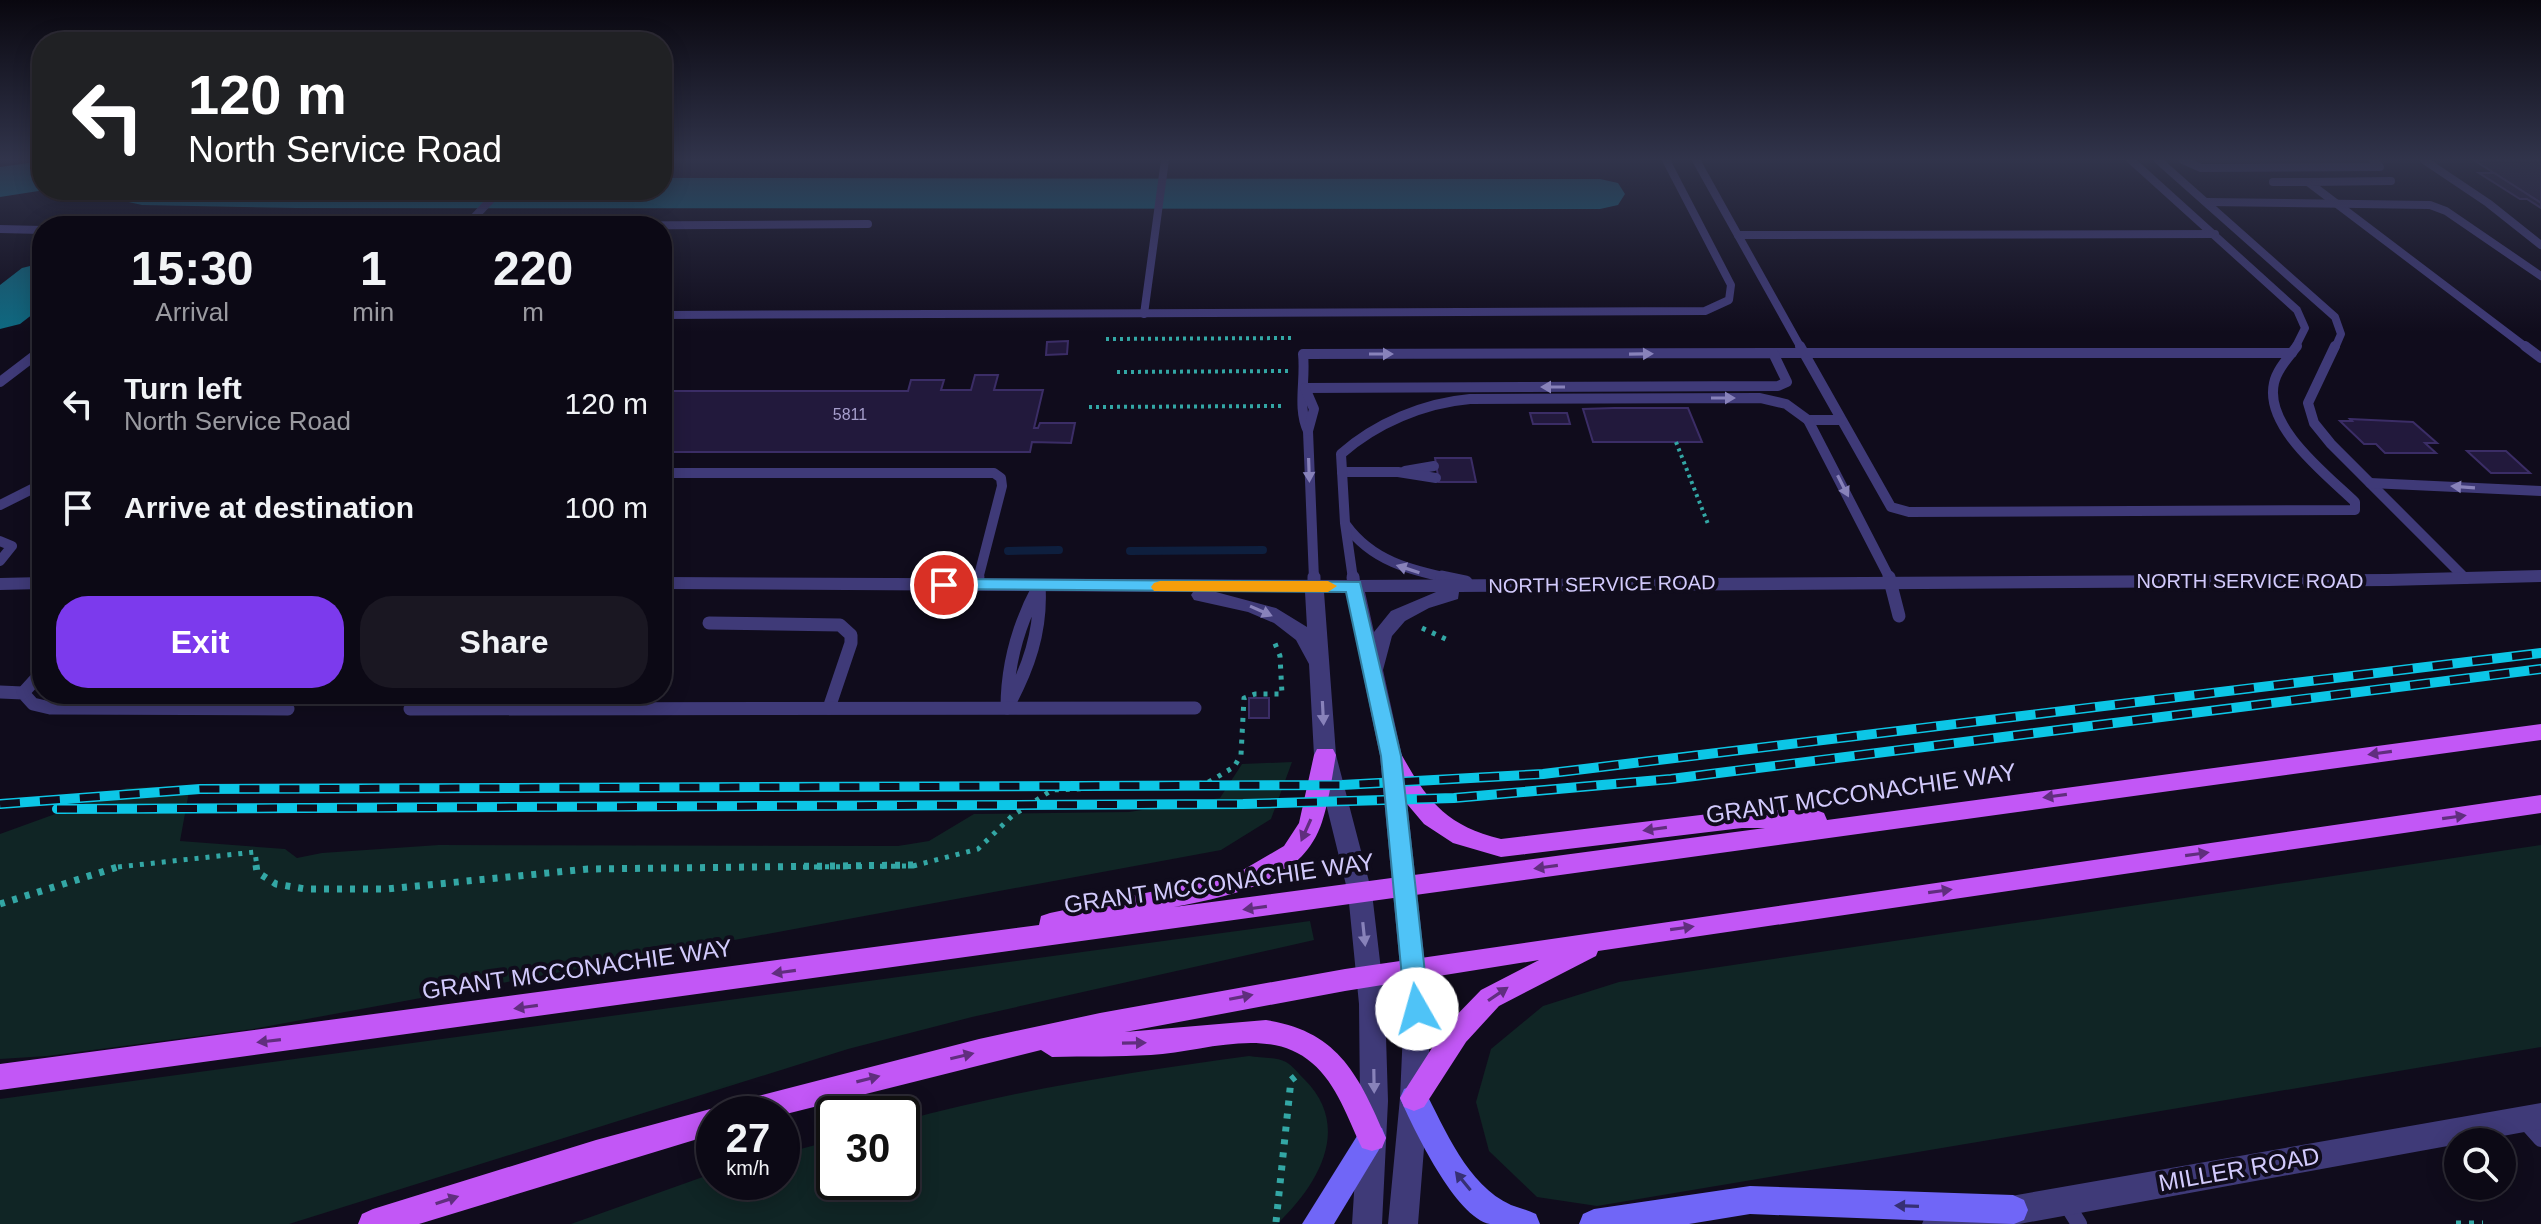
<!DOCTYPE html>
<style>
:root{--surface:#0c0915;--page:#1a1722;--text:#f1f3f6;--muted:#9a9aa0;--line:#2c2a34;--accent:#7c3aed}
body{margin:0;font-family:Helvetica,sans-serif;background:var(--page);color:var(--text);height:100vh;display:flex;flex-direction:column;font-size:30px;white-space:nowrap}
*{box-sizing:border-box;margin:0}
p{font-size:26px;color:var(--muted)}
.icon{flex:none;width:44px;height:44px;fill:none;stroke:currentColor;stroke-width:2;stroke-linecap:round;stroke-linejoin:round}
.map{position:relative;flex:1;overflow:hidden}
.panel{position:absolute;left:32px;top:216px;width:640px;height:488px;display:flex;flex-direction:column;background:var(--surface);border-radius:32px;box-shadow:0 4px 20px #0003,0 0 0 2px var(--line)}
.panel>*{flex:none}
.banner{position:absolute;left:32px;top:32px;width:640px;height:168px;border-radius:32px;box-shadow:0 4px 20px #0003,0 0 0 2px var(--line);background:#202124;color:#fff;overflow:hidden}
.buttons{position:absolute;left:2444px;top:1128px;display:grid;gap:16px}
.buttons a{display:grid;place-items:center;width:72px;height:72px;border-radius:50%;background:var(--surface);box-shadow:0 4px 20px #0003,0 0 0 2px var(--line);font-size:40px}
.speed{position:absolute;left:696px;top:1096px;display:flex;gap:16px;font-size:40px;font-weight:700;text-align:center}
.speed>*{display:grid;place-content:center;width:104px;height:104px;border-radius:50%;background:var(--surface);box-shadow:0 4px 20px #0003,0 0 0 2px var(--line);line-height:1}
.speed small{font-size:20px;font-weight:400}
.speed .limit{border:4px solid #111;border-radius:12px;background:#fff;color:#111}
.pin{position:absolute;display:grid;place-items:center;width:68px;height:68px;color:#fff;margin:-34px;border:4px solid #fff;border-radius:50%;box-shadow:0 2px 8px #0007}
.me{position:absolute;width:88px;margin:-44px;rotate:353deg;stroke-linejoin:round;filter:drop-shadow(0 0 6px #0008)}
.turn{display:flex;align-items:center;gap:28px;height:168px;padding:0 24px;font-size:36px}
.turn .icon{width:104px;height:104px;stroke-width:2.5}
.turn b{display:block;font-size:56px;line-height:68px}
.eta{display:flex;justify-content:space-evenly;align-items:center;height:136px;text-align:center}
.eta b{font-size:48px;font-weight:800;line-height:56px}
.cta{display:flex;gap:16px;margin-top:auto;padding:16px 24px}
.cta a{flex:1;height:92px;border-radius:32px;background:var(--accent);color:#fff;font-size:32px;font-weight:800;line-height:92px;text-align:center}
.cta a+a{background:var(--page);color:var(--text)}
ul{padding:0;list-style:none}
li{display:flex;align-items:center;gap:24px;height:104px;padding:0 24px}
li div{flex:1}
li b{display:block;font-size:30px}
li em{font-style:normal}
.map>svg:first-child{display:block}
.green{fill:#102525}
.lines{fill:none;stroke-linecap:round;stroke-linejoin:round}
.stream{stroke:#0e1f3e;stroke-width:8}
.taxiway{fill:#0e6981;fill-rule:evenodd}
.building{fill:#22193c;stroke:#3b2d66;stroke-width:2}
.path-far2{stroke:#33a7a5;stroke-width:4;stroke-dasharray:3 4;stroke-linecap:butt}
.path-far1{stroke:#33a7a5;stroke-width:5;stroke-dasharray:4 7;stroke-linecap:butt}
.path{stroke:#33a7a5;stroke-width:7;stroke-dasharray:5 8;stroke-linecap:butt}
.lane-far3{stroke:#3f3a78;stroke-width:8}
.lane-far2{stroke:#3f3a78;stroke-width:10}
.lane-far1{stroke:#3f3a78;stroke-width:13}
.lane{stroke:#3f3a78;stroke-width:16}
.street{fill:#3f3a78;fill-rule:evenodd}
.secondary{fill:#7066f7;fill-rule:evenodd}
.primary{fill:#c257f6;fill-rule:evenodd}
.rail-casing{stroke:#0cc6e6;stroke-width:10}
.rail{stroke:#100c1c;stroke-width:7;stroke-dasharray:20;stroke-linecap:butt}
.oneway{fill:#8882ba}
.oneway2{fill:#602e7e}
.oneway3{fill:#363074}
.route{fill:#4fc3f7;stroke:#337fa1;stroke-width:2}
.slow{fill:#f59e0b}
.labels{text-anchor:middle;dominant-baseline:central;stroke-width:8;stroke-linejoin:round;paint-order:stroke}
.number-label{font-size:16px;fill:#a69ecc}
.street-label{font-size:20px;fill:#d2cafc;stroke:#100c1c}
.near-street-label{font-size:24px;fill:#d2cafc;stroke:#100c1c}
</style>
<div class="map">
<svg width="2541" height="1224" viewBox="0 0 2541 1224">
<rect width="100%" height="100%" fill="#100c1c"/>
<g class="green">
<path d="M1292 762 1271 819 1221 850 253 1029 47 1056 0 1059V834L127 788 190 786 180 841 285 849 297 858 322 853 439 845 898 846 929 841 974 814 1129 812 1220 798 1242 764Z"/>
<path d="M2541 845V1047L1597 1206 1537 1197 1489 1151 1476 1102 1491 1049 1543 1006 1619 982Z"/>
<path d="M1310 921 1314 940 972 1017 848 1049 289 1224H0V1099Z"/>
<path d="M1249 1056C1260 1058 1276 1057 1286 1062 1292 1065 1299 1074 1304 1079 1353 1127 1318 1185 1277 1224H571L714 1173V1182H782V1154L834 1140V1182H902V1121C1016 1090 1131 1072 1249 1056Z"/>
</g>
<g class="lines">
<g class="stream">
<path d="M1008 551 1059 550"/>
<path d="M1130 551 1263 550"/>
</g>
<g class="taxiway">
<path d="M42 161V190H45L0 197V167Z"/>
<path d="M662 178 1600 179 1618 183 1625 194 1618 205 1600 209 296 208 142 205 124 201 117 190H662Z"/>
<path d="M42 263V307L20 324 0 329V285L22 268Z"/>
</g>
</g>
<g class="building">
<path d="M2474 160H2541V203L2494 173Z"/>
<path d="M2479 173H2494L2541 203V208L2527 199H2520Z"/>
<path d="M1068 341 1067 354 1046 355 1047 342Z"/>
<path d="M975 375H998L994 390H1043L1034 428H1038L1040 423H1075L1071 443 1032 442 1030 452H662L664 391H908L911 380H944L941 390H971Z"/>
<path d="M1614 408H1688L1702 442H1593L1583 409Z"/>
<path d="M1530 413H1567L1570 424H1533Z"/>
<path d="M2350 419 2413 422 2437 443H2425L2436 453H2385L2376 444H2364L2340 421H2352Z"/>
<path d="M2467 451H2506L2530 473H2491Z"/>
<path d="M1435 458H1471L1476 482H1439Z"/>
<rect x="1249" y="698" width="20" height="20"/>
</g>
<g class="lines">
<g class="path-far2">
<path d="M1106 339 1293 338"/>
<path d="M1117 372 1288 371"/>
<path d="M1089 407 1284 406"/>
<path d="M1676 442 1708 524"/>
</g>
<g class="path-far1">
<path d="M1422 628 1450 641"/>
<path d="M118 867 255 852 257 867"/>
<path d="M803 867 913 866 978 849 1012 816 1052 790 1207 783 1234 767 1241 755 1244 698 1255 694H1282L1280 656 1274 641"/>
</g>
<g class="path">
<path d="M256 865 257 872 276 884 305 889H387L588 869 917 865"/>
<path d="M0 904 124 865"/>
<path d="M1276 1222 1291 1080 1301 1072"/>
<path d="M2456 1224H2483"/>
</g>
<g class="lane-far3">
<path d="M1696 160 1801 348"/>
<path d="M2131 160 2297 310 2305 328 2295 348"/>
<path d="M2158 160 2335 317 2341 334 2335 348"/>
<path d="M2183 160 2201 168 2380 167 2373 160"/>
<path d="M2424 160 2488 203 2541 245"/>
<path d="M2391 181 2308 182 2527 348"/>
<path d="M2273 182H2308"/>
<path d="M2207 202 2430 205 2446 211 2541 276"/>
<path d="M466 226 500 190"/>
<path d="M538 226 868 224"/>
<path d="M0 229 42 230"/>
<path d="M1738 235 2215 234"/>
<path d="M1144 314 1165 160"/>
<path d="M662 315 1705 311 1729 300 1731 285 1666 160"/>
</g>
<g class="lane-far2">
<path d="M1800 346 1891 507 1909 512 2355 510V502C2327 475 2264 427 2274 383 2277 369 2289 357 2297 346"/>
<path d="M2335 346 2308 403 2314 423 2331 444 2466 579"/>
<path d="M2525 346 2541 358"/>
<path d="M1773 353H2292"/>
<path d="M0 382 42 350"/>
<path d="M1305 388 1778 386 1787 382 1773 353 1303 354C1306 380 1297 408 1308 431L1314 579"/>
<path d="M1305 388 1314 409 1308 431"/>
<path d="M1808 420H1841"/>
<path d="M1405 471 1434 466"/>
<path d="M1342 472H1398L1436 478"/>
<path d="M662 473H994L1001 478 1002 486 978 579"/>
<path d="M2370 483 2541 491"/>
<path d="M0 505 42 484"/>
<path d="M1346 525C1372 561 1410 570 1452 579"/>
<path d="M0 541 12 546 0 561"/>
<path d="M1353 579 1345 523 1341 454C1376 423 1424 403 1470 399L1760 398 1786 404 1808 420 1890 579"/>
</g>
<g class="lane-far1">
<path d="M1314 577V586"/>
<path d="M1353 577 1354 586"/>
<path d="M1442 577 1466 582"/>
<path d="M1889 577 1899 616"/>
<path d="M976 585 978 577"/>
<path d="M1039 586C1042 631 1028 669 1007 708 1007 664 1018 625 1039 586Z"/>
<path d="M709 623 840 625 851 635V643L829 708"/>
<path d="M0 692 23 693 33 704 50 708 288 709"/>
<path d="M23 693 42 672"/>
<path d="M410 709 1195 708"/>
</g>
<g class="lane">
<path d="M2524 1120 2541 1139"/>
<path d="M2066 1203 2079 1224"/>
</g>
<g class="street">
<path d="M2541 570V582L2388 586 1459 592 1458 599 1429 608 1405 621 1392 636 1383 670 1402 756 1430 1009 1428 1098 1418 1224H1388L1400 1098 1404 1009 1380 756 1346 592H1324L1336 755 1372 893 1385 1004 1388 1101 1382 1224H1352L1360 1101 1359 1004 1348 893 1314 755 1309 664 1296 640 1274 623 1248 612 1194 600 1191 595 1193 592 662 589V577L1354 580 2388 574ZM1216 592H1305L1307 627 1276 608ZM1365 592H1436L1391 611 1374 632Z"/>
<path d="M42 577V589L0 590V578Z"/>
<path d="M2541 1103V1129L2019 1224H1922L1926 1214 1937 1209Z"/>
</g>
<g class="secondary">
<path d="M1414 1085 1424 1089C1445 1129 1467 1185 1511 1205 1519 1208 1528 1210 1536 1214L1540 1224C1524 1224 1505 1224 1490 1224 1456 1218 1413 1128 1400 1098L1404 1089Z"/>
<path d="M1372 1125 1382 1128 1386 1138 1334 1224H1302L1362 1128Z"/>
<path d="M1750 1186 2013 1195 2024 1200 2028 1210 2024 1220 2014 1224 1750 1214 1689 1224H1579L1583 1214 1594 1209Z"/>
</g>
<g class="primary">
<path d="M2541 724V740L0 1090V1064L1039 925 1041 916 1050 913 1236 874 1284 846 1299 823 1314 755 1317 749H1333L1336 755C1332 777 1329 801 1322 822 1302 884 1228 896 1174 907L1765 828H1742L1501 857 1453 843 1424 824 1402 798 1380 756 1383 750 1391 748 1399 750C1426 799 1444 825 1501 839L1742 810H1816L1824 813 1827 820Z"/>
<path d="M2541 795V813L1598 951 1596 956 1499 1006 1466 1042 1424 1107 1414 1111 1404 1107 1400 1098 1446 1026 1481 990 1539 960 1345 991 1125 1032 1266 1020C1339 1031 1359 1076 1386 1138L1382 1148 1372 1151 1362 1148C1348 1119 1337 1084 1312 1063 1269 1025 1202 1052 1151 1055 1118 1057 1085 1056 1052 1057L1041 1050 782 1115 714 1114V1134L419 1224H358L362 1214 373 1209 596 1140 714 1108 725 1114 729 1105 739 1101 979 1039 1100 1013 1345 969Z"/>
</g>
<defs>
<g id="rail">
<path d="M0 804 200 789 1342 785 1543 774 2541 653"/>
<path d="M57 809 1243 804 1454 798 1671 779 2541 669"/>
</g>
</defs>
<use href="#rail" class="rail-casing"/>
<use href="#rail" class="rail"/>
</g>
<defs><path id="oneway-solid" d="M-6-.8H1V-3.2L6.5 0L1 3.2V.8H-6Z" transform="scale(2)"/></defs>
<g class="oneway">
<use href="#oneway-solid" transform="translate(1381 354)"/>
<use href="#oneway-solid" transform="translate(1641 354) rotate(-1)"/>
<use href="#oneway-solid" transform="translate(1553 387) rotate(180)"/>
<use href="#oneway-solid" transform="translate(1723 398)"/>
<use href="#oneway-solid" transform="translate(1309 470) rotate(88)"/>
<use href="#oneway-solid" transform="translate(1843 486) rotate(63)"/>
<use href="#oneway-solid" transform="translate(2463 487) rotate(-176)"/>
<use href="#oneway-solid" transform="translate(1408 569) rotate(-162)"/>
<use href="#oneway-solid" transform="translate(1261 611) rotate(24)"/>
<use href="#oneway-solid" transform="translate(1323 713) rotate(87)"/>
<use href="#oneway-solid" transform="translate(1364 934) rotate(84)"/>
<use href="#oneway-solid" transform="translate(1374 1081) rotate(89)"/>
</g>
<g class="oneway2">
<use href="#oneway-solid" transform="translate(2380 753) rotate(172)"/>
<use href="#oneway-solid" transform="translate(2055 796) rotate(172)"/>
<use href="#oneway-solid" transform="translate(2454 817) rotate(-8)"/>
<use href="#oneway-solid" transform="translate(1655 829) rotate(172)"/>
<use href="#oneway-solid" transform="translate(1306 830) rotate(114)"/>
<use href="#oneway-solid" transform="translate(2197 854) rotate(-8)"/>
<use href="#oneway-solid" transform="translate(1546 867) rotate(172)"/>
<use href="#oneway-solid" transform="translate(1940 891) rotate(-8)"/>
<use href="#oneway-solid" transform="translate(1255 908) rotate(172)"/>
<use href="#oneway-solid" transform="translate(1682 928) rotate(-8)"/>
<use href="#oneway-solid" transform="translate(784 972) rotate(172)"/>
<use href="#oneway-solid" transform="translate(1498 994) rotate(-34)"/>
<use href="#oneway-solid" transform="translate(1241 997) rotate(-11)"/>
<use href="#oneway-solid" transform="translate(526 1007) rotate(172)"/>
<use href="#oneway-solid" transform="translate(269 1041) rotate(173)"/>
<use href="#oneway-solid" transform="translate(1134 1043) rotate(-1)"/>
<use href="#oneway-solid" transform="translate(962 1056) rotate(-13)"/>
<use href="#oneway-solid" transform="translate(868 1079) rotate(-14)"/>
<use href="#oneway-solid" transform="translate(447 1200) rotate(-18)"/>
</g>
<g class="oneway3">
<use href="#oneway-solid" transform="translate(1463 1181) rotate(-129)"/>
<use href="#oneway-solid" transform="translate(1907 1206) rotate(-178)"/>
</g>
<linearGradient id="sky" x2="0" y2="1"><stop stop-color="#09070f"/><stop offset="0.48" stop-color="#31344b"/><stop offset="1" stop-color="#31344b" stop-opacity="0"/></linearGradient>
<rect width="2541" height="332" fill="url(#sky)"/>
<path class="route" d="M944 579 1360 582 1401 756 1429 1009 1425 1017 1417 1020 1408 1017 1405 1009 1381 756 1346 592 938 589 935 585 938 581Z"/>
<path class="slow" d="M1160 581H1328L1337 586 1328 592 1154 591 1151 587 1154 583Z"/>
<g class="labels">
<g class="number-label">
<text x="850" y="414">5811</text>
</g>
<g class="street-label">
<text x="2250" y="581">NORTH SERVICE ROAD</text>
<text transform="translate(1602 584) rotate(-1)">NORTH SERVICE ROAD</text>
</g>
<g class="near-street-label">
<text transform="translate(1861 793) rotate(-8)">GRANT MCCONACHIE WAY</text>
<text transform="translate(1219 883) rotate(-8)">GRANT MCCONACHIE WAY</text>
<text transform="translate(577 969) rotate(-8)">GRANT MCCONACHIE WAY</text>
<text transform="translate(2239 1169) rotate(-10)">MILLER ROAD</text>
</g>
</g>
</svg>
<div class="buttons">
<a><svg class="icon" aria-label="search" viewBox="0 0 24 24"><circle cx="10" cy="10" r="6"/><path d="M15 15l6 6"/></svg></a>
</div>
<div class="speed"><div>27<small>km/h</small></div><div class="limit">30</div></div>
<div class="pin" style="left:944px;top:585px;background:#d93025"><svg class="icon" aria-label="arrive" viewBox="0 0 24 24"><path d="M6 21V4h12l-3 4 3 4H6"/></svg></div>
<svg class="me" style="left:1417px;top:1009px" viewBox="-20 -20 40 40"><circle r="19" fill="#fff"/><path d="M0-13L10 11 0 6-10 11z" fill="#4fc3f7"/></svg>
<div class="banner">
<div class="turn"><svg class="icon" aria-label="left" viewBox="0 0 24 24"><path d="M17 20v-9H6M10 6l-5 5 5 5"/></svg><div><b>120 m</b>North Service Road</div></div>
</div>
<section class="panel">
<div class="eta">
<div><b>15:30</b><p>Arrival</p></div>
<div><b>1</b><p>min</p></div>
<div><b>220</b><p>m</p></div>
</div>
<ul>
<li><svg class="icon" aria-label="left" viewBox="0 0 24 24"><path d="M17 20v-9H6M10 6l-5 5 5 5"/></svg><div><b>Turn left</b><p>North Service Road</p></div><em>120 m</em></li>
<li><svg class="icon" aria-label="arrive" viewBox="0 0 24 24"><path d="M6 21V4h12l-3 4 3 4H6"/></svg><div><b>Arrive at destination</b></div><em>100 m</em></li>
</ul>
<div class="cta"><a>Exit</a><a>Share</a></div>
</section>
</div>
